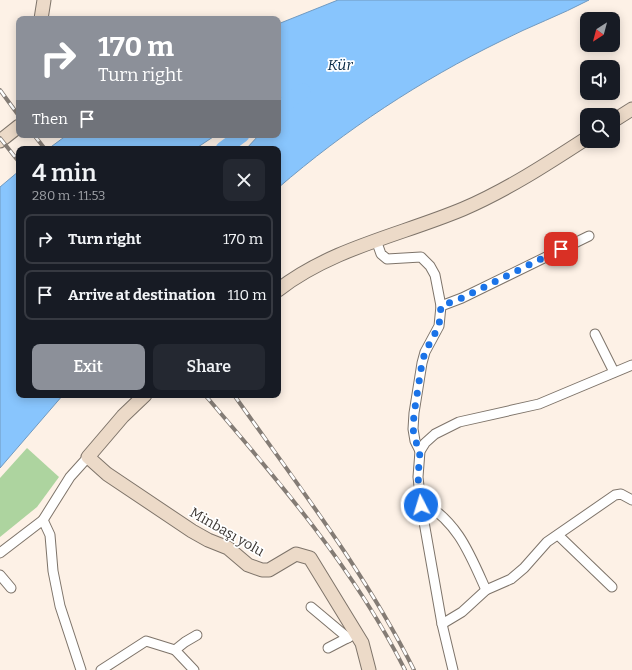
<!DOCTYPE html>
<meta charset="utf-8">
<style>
:root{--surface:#171b24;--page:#242831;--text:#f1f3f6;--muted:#9ea1a6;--line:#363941;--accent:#8c9099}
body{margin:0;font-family:Bitter,serif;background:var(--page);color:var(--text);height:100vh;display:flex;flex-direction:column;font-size:15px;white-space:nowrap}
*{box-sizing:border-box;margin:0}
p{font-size:13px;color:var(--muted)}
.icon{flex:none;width:22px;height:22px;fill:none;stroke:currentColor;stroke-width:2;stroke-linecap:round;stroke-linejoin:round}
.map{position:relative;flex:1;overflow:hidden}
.drawer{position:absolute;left:16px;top:146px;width:265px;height:252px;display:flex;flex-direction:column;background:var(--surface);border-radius:8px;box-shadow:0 2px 10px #0003}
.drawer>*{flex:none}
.top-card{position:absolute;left:16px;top:16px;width:265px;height:122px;border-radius:8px;box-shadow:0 2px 10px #0003;background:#8c9099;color:#fff;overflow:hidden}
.needle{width:26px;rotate:216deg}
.tools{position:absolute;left:580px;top:12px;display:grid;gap:8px}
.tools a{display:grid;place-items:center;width:40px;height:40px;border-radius:8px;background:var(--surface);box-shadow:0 2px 10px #0003;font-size:20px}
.pin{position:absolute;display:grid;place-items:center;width:34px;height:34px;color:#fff;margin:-17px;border-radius:8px;box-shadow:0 2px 6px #0006}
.me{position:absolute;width:44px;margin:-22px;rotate:355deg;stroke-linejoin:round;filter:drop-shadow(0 0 3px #0008)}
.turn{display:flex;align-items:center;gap:14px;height:84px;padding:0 16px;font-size:18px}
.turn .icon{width:52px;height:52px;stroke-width:2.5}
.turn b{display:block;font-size:28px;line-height:34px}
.then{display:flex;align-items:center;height:38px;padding:0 16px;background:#0003;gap:8px;font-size:15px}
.round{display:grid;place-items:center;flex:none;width:42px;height:42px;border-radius:8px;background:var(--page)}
.headline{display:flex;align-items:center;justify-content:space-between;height:68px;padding:0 16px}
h1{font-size:24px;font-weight:600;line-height:30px}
.action{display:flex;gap:8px;margin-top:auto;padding:8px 16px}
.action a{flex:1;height:46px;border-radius:8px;background:var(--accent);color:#fff;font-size:16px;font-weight:600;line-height:46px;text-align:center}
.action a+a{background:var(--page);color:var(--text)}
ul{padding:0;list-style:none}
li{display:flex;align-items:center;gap:12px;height:50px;margin:0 8px 6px;padding:0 8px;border:2px solid var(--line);border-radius:8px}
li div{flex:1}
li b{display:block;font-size:15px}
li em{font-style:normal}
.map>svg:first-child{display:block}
.green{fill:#add49f}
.water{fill:#88c5fd;stroke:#719ac0}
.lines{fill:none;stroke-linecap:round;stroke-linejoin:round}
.river{stroke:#88c5fd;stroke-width:15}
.street-casing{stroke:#7e746a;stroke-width:11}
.secondary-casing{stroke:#7e746a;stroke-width:15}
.street{stroke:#fff;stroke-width:9}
.secondary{stroke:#ecdac8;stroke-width:13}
.rail-casing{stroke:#847c75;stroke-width:4}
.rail{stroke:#fff;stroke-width:2.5;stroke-dasharray:8;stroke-linecap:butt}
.route{stroke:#1a73e8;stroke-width:7;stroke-dasharray:0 12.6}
.labels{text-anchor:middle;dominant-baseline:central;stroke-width:3.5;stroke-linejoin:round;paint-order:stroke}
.street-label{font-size:14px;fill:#3c3733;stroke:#fff}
.water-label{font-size:15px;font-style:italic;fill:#0a2b46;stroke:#fff}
</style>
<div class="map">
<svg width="632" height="670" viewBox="0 0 632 670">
<rect width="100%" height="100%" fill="#fdf1e6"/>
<path class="green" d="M27 448 59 477 37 507 0 537V478Z"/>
<g class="water">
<path d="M338 0H589C561 15 530 26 501 41 421 80 345 130 278 188V149H246L259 135H278V117L287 104 286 100 278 97V24Z"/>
<path d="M67 135H216L195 149H48Z"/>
<path d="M19 171V395H63L0 468V187Z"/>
</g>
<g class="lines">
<g class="river">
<path d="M278 109 303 91"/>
<path d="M223 149 242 135"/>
</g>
<defs>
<g id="street">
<path d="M376 240 381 254 387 259 421 257 430 266 435 275 441 306 439 326 425 352 422 363 414 413 413 429 415 441 420 451"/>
<path d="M441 306 462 298 589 236"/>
<path d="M595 334 614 372"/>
<path d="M420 500C458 522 469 552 486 590"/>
<path d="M43 520 50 535 53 571 60 606 81 670"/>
<path d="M558 535 612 587"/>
<path d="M0 553 43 520 70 477 88 457"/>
<path d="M0 575 11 588"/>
<path d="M311 607 348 638"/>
<path d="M442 624 462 612 486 590 511 579 524 568 547 542 615 495 621 494 632 500"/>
<path d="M328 648 353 635"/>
<path d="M175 650 185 642 197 635"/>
<path d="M101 670 146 641 175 650 194 670"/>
<path d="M453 670 442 624 421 505 418 477 420 451 425 443 435 434 459 422 539 404 632 365"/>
</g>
<g id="secondary">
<path d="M41 19 44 0"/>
<path d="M613 121 632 109"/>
<path d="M0 141 19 126"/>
<path d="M278 290C332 248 401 235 463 209 507 190 547 164 587 138"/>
<path d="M145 395 123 416 88 457 107 474 192 531 208 540 228 548 248 565 262 570H269L296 554 310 558 362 643 369 670"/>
</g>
</defs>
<use href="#street" class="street-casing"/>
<use href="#secondary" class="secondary-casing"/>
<use href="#street" class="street"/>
<use href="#secondary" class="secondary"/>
<defs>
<g id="rail">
<path d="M0 90 19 116"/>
<path d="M34 135 45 149"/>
<path d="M0 138 19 162"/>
<path d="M205 395C278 480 355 570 405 670"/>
<path d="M234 395C297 484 365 572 414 670"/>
</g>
</defs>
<use href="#rail" class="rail-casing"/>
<use href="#rail" class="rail"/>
</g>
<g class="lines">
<path class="route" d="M421 505 418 477 420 451 416 442 413 429 414 414 422 363 425 352 439 326 441 306 462 298 561 249"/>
</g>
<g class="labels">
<g class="street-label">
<text transform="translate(227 532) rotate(30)">Minbaşı yolu</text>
</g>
<g class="water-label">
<text x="340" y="65">Kür</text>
</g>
</g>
</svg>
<div class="tools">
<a><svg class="needle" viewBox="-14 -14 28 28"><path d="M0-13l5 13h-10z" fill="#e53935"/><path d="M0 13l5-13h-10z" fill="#9ea1a6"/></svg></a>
<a><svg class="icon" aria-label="sound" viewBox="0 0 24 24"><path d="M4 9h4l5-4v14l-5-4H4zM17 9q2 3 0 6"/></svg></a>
<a><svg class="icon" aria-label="search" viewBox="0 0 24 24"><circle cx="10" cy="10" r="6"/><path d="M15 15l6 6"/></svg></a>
</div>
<div class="pin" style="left:561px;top:249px;background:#d93025"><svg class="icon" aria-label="arrive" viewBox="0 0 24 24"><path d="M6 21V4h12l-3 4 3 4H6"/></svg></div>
<svg class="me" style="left:421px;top:505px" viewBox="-20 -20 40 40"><circle r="17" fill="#1a73e8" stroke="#fff" stroke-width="3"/><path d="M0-11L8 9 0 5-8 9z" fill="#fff"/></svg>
<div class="top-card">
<div class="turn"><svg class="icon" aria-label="right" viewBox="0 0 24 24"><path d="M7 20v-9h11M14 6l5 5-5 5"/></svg><div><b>170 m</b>Turn right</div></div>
<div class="then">Then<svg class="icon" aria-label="arrive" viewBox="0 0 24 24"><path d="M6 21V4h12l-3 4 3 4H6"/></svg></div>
</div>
<section class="drawer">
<div class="headline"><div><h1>4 min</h1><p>280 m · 11:53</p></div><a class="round"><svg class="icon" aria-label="close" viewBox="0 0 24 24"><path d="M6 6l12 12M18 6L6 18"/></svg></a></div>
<ul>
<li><svg class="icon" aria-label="right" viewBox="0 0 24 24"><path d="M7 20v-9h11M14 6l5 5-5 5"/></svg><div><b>Turn right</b></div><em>170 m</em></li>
<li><svg class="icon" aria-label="arrive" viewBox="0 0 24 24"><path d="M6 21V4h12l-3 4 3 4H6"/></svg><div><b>Arrive at destination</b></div><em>110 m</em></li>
</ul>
<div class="action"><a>Exit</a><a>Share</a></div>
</section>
</div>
